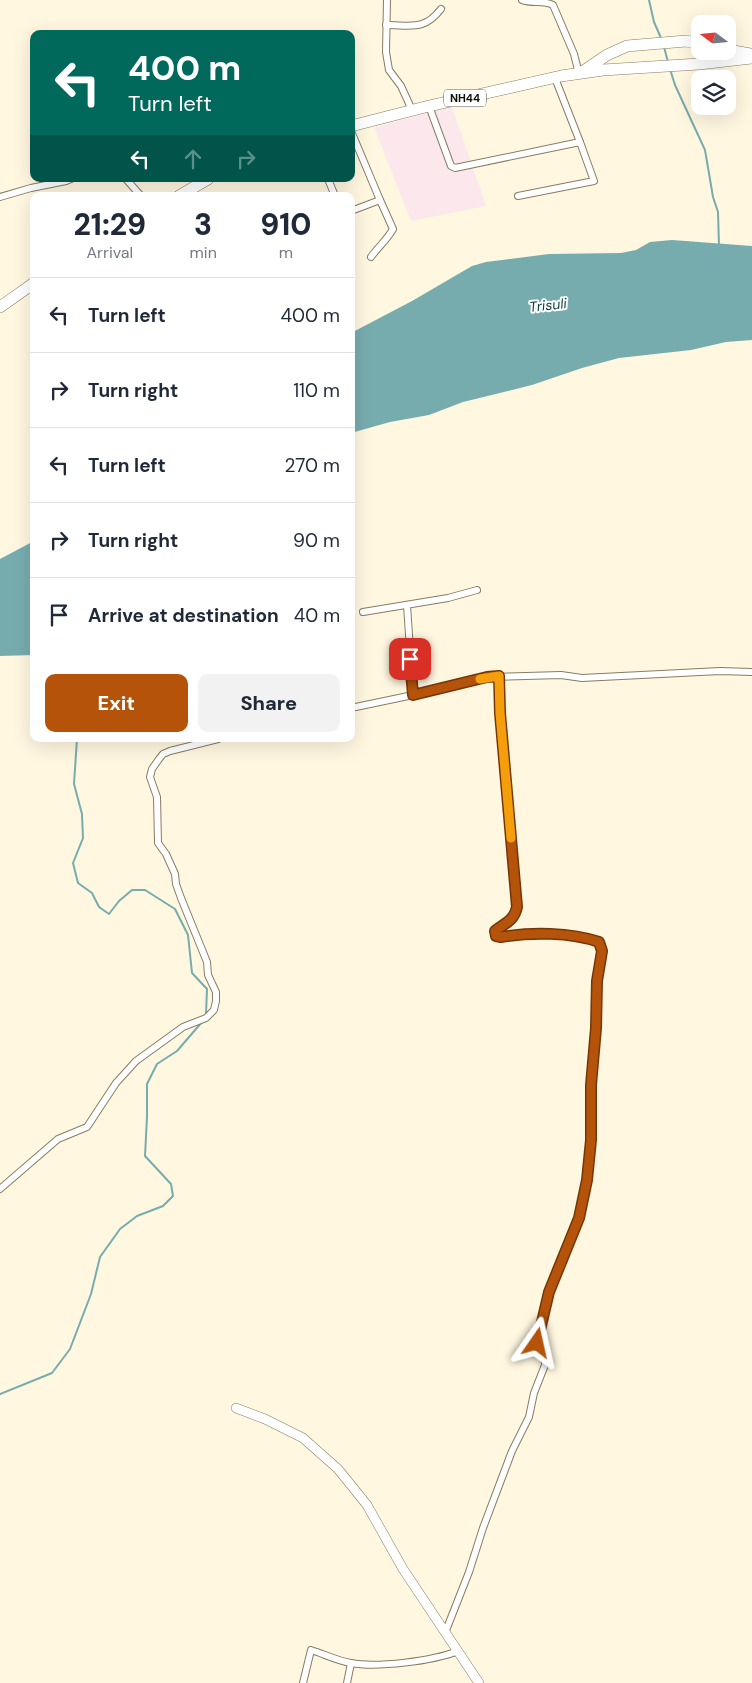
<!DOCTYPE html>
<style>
:root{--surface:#fff;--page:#f2f2f3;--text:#1f2937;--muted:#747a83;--line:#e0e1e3;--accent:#b45309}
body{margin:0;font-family:"DM Sans",sans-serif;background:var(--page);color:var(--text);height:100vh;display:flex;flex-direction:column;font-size:19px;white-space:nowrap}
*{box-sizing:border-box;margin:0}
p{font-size:16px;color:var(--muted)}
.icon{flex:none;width:28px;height:28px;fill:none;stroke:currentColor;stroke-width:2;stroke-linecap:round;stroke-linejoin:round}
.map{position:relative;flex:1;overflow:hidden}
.sheet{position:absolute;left:30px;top:192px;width:325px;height:550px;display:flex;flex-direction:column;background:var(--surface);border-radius:10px;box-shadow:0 5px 20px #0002}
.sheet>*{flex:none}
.banner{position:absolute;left:30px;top:30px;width:325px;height:152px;border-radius:10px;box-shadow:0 5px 20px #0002;background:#00695c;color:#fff;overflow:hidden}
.needle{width:32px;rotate:286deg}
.tools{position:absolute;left:691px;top:15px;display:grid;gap:10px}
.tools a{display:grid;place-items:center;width:45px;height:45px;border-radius:10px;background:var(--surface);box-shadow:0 5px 20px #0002;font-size:25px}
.pin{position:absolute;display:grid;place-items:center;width:42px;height:42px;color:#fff;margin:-21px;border-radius:10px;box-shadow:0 2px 8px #0006}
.me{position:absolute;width:55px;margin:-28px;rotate:11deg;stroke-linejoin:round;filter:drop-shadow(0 0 4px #0008)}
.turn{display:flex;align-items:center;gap:18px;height:105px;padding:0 15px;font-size:22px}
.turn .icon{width:65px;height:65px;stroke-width:2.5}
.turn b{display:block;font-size:35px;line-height:42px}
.lanes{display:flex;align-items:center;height:48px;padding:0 15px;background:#0003;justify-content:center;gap:25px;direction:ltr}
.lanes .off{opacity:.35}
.eta{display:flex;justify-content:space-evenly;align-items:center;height:85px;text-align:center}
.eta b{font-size:30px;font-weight:800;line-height:35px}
.button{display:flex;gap:10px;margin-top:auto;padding:10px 15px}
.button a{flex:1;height:58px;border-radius:10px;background:var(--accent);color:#fff;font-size:20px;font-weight:800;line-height:58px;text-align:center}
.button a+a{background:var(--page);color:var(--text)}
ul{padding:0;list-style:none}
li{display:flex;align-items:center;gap:15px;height:75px;padding:0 15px;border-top:1px solid var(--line)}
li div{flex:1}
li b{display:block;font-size:19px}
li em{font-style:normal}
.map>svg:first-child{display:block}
.industrial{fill:#fce7ed}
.water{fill:#77acaf}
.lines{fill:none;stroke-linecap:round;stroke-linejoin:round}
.stream{stroke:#77acaf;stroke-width:2}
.street-casing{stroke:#867d63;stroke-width:8}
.secondary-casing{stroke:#867d63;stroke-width:10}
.highway-casing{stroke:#867d63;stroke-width:12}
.street{stroke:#fff;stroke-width:6}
.secondary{stroke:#fff;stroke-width:9}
.highway{stroke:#fff;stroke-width:11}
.route-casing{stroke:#753606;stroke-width:12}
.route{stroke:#b45309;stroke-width:9}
.slow{stroke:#f59e0b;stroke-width:9}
.labels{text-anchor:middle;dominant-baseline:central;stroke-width:4;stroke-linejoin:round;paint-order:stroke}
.shield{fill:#fff;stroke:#585650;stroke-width:1}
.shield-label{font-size:11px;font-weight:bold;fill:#110e05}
.water-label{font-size:14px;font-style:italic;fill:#093e40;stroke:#fff}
</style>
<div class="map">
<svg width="752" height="1683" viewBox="0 0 752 1683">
<rect width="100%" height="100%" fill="#fff7e0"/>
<path class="industrial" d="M452 107 486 206 411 221 374 127Z"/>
<g class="water">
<path d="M672 240 752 246V340L726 342 691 350 619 358 582 368 532 385 463 402 429 415 390 422 351 433V333L412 301 472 266 486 262 549 254 621 253 636 250 650 242Z"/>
<path d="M34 541V655L0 656V559Z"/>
</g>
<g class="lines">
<g class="stream">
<path d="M649 0 654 22 661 38"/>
<path d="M664 47 668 62"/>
<path d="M670 69 675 85 705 150 713 197 718 212 719 246"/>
<path d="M77 739 74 784 82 814 83 838 73 863 78 883 92 893 99 907 109 914 119 901 132 890H145L175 909 188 935 192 973 207 989 206 1014"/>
<path d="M0 1394 52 1373 70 1349 91 1294 100 1257 120 1229 137 1216 163 1206 173 1196 171 1184 145 1156 147 1117V1084L157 1064 177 1051 202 1022"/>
</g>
<defs>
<g id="street">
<path d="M387 0 386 52 389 70 401 86 412 110"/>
<path d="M522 0C532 4 544 0 553 5L574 54 579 74"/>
<path d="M386 25C412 25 424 31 441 9"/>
<path d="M555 78 580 142"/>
<path d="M429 106 451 166 455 168 580 142 594 181 518 196"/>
<path d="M351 131 380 200 351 211"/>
<path d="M126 179 141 196"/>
<path d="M328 179 335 196"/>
<path d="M0 197 31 188 66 181 71 179"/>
<path d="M371 257C378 247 387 240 393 229L380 200"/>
<path d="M407 605 413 695"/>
<path d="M363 612 448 598 477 590"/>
<path d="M351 708 413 695 487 677 561 675 582 678 720 671 752 672"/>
<path d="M0 1189 58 1139 87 1127 116 1083 136 1061 183 1027 206 1018 214 1010 216 1001V992L208 975 207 962 181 898 176 884 175 874 166 854 158 843 157 797 150 777 152 769 159 759 163 754 170 751 218 739"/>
<path d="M445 1633 469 1572 483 1528 512 1451 529 1417 534 1393 545 1365 544 1351 537 1343 549 1292 579 1218 587 1180 591 1140V1085L596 1029 597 981 602 951 599 942C570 932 531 932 501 937L496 936 495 933C500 922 513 927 517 907L500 713 499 676"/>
<path d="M303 1683 311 1650C324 1654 338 1661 351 1663 377 1668 433 1661 458 1651"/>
<path d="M347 1683 351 1663"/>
</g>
<path id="secondary" d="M236 1408 265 1419 303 1438 338 1469 367 1505 403 1569 479 1683"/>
<g id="highway">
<path d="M728 50 750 54"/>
<path d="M582 72 607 55 627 46 686 41 700 44"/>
<path d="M351 126 429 106 561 76 603 70 699 64 752 58"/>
<path d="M179 196 208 179"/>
<path d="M0 307 34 283"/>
</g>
</defs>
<use href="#street" class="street-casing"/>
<use href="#secondary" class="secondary-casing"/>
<use href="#highway" class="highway-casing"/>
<use href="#street" class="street"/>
<use href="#secondary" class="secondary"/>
<use href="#highway" class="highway"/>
</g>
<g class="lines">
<defs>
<path id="route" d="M410 659 413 695 487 677 499 676 500 713 517 907C514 921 505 923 495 931L496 936 501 937C531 932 570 932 599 942L602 951 597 981 596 1028 591 1085V1140L587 1180 579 1218 549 1292 537 1343"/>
</defs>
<use href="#route" class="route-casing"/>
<use href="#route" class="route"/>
<path class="slow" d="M480 679 499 676 500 713 511 838"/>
</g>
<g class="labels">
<rect class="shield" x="444" y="89.5" width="42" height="17" rx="4"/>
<g class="shield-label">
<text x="465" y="98">NH44</text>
</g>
<g class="water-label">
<text transform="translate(548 305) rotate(-6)">Trisuli</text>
</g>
</g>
</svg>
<div class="tools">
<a><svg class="needle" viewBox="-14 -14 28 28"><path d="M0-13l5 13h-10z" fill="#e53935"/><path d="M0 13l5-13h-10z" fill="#747a83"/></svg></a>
<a><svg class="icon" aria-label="layers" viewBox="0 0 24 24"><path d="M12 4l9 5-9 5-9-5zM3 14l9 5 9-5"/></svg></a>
</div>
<div class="pin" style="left:410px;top:659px;background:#d93025"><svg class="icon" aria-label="arrive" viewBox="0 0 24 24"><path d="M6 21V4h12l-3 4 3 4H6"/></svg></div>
<svg class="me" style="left:537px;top:1343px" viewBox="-20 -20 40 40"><path d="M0-17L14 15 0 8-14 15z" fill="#b45309" stroke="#fff" stroke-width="4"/></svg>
<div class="banner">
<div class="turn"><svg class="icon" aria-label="left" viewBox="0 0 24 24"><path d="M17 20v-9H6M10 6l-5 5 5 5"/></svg><div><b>400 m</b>Turn left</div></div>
<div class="lanes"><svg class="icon" aria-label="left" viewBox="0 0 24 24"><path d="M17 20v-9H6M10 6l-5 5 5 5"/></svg><svg class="icon off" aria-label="ahead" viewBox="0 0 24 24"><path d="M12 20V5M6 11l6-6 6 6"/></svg><svg class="icon off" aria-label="right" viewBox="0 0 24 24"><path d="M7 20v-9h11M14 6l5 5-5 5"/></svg></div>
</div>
<section class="sheet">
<div class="eta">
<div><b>21:29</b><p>Arrival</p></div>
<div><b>3</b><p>min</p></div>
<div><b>910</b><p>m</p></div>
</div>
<ul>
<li><svg class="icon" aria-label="left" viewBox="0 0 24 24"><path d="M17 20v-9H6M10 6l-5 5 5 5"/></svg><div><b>Turn left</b></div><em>400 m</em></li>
<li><svg class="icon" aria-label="right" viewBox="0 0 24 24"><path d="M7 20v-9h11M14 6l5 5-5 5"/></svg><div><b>Turn right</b></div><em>110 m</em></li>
<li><svg class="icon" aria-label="left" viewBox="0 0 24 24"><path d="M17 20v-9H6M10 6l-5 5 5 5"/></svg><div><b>Turn left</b></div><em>270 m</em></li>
<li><svg class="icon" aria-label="right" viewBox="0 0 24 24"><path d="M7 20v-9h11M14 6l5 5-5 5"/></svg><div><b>Turn right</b></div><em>90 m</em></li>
<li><svg class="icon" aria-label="arrive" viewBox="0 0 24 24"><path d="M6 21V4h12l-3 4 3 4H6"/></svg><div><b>Arrive at destination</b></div><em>40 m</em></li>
</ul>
<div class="button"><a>Exit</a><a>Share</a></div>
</section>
</div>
